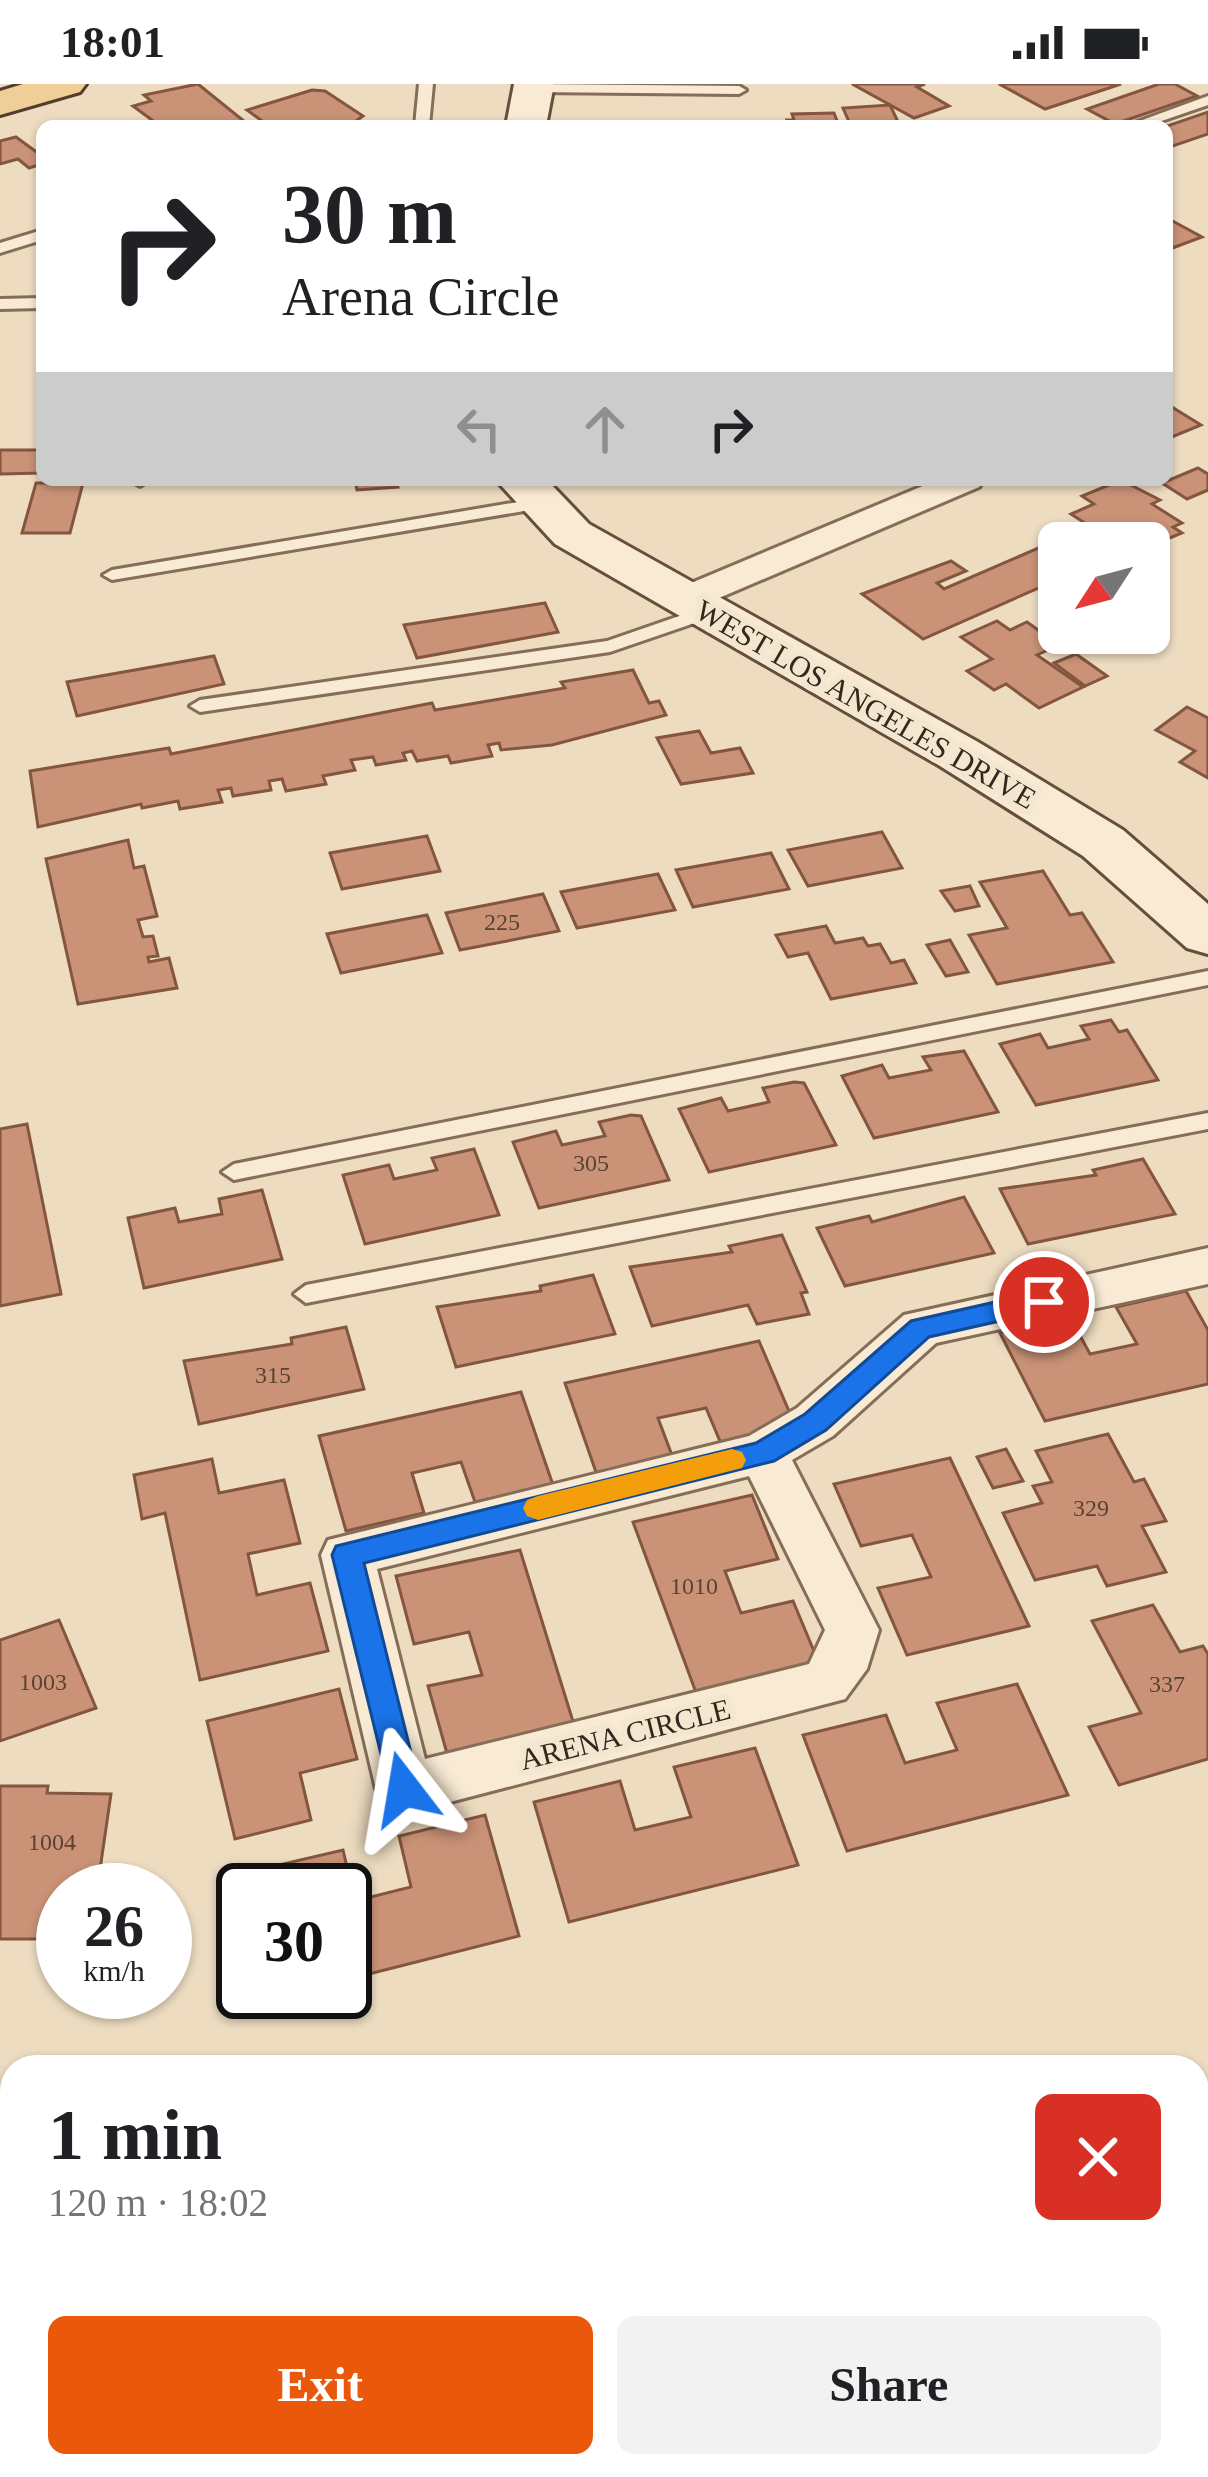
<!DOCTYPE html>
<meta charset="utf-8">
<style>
:root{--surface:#fff;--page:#f2f2f2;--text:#202124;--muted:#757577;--accent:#ea580c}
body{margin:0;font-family:"Times New Roman",serif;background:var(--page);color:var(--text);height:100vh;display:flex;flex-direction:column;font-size:45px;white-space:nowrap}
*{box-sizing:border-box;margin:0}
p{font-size:39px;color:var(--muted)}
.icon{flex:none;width:66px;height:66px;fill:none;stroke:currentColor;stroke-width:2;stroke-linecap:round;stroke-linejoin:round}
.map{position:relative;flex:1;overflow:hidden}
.details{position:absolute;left:0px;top:1971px;width:1209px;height:423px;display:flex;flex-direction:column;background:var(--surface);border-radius:36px 36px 0 0;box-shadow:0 3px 9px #0004}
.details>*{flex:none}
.hud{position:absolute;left:36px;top:36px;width:1137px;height:366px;border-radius:18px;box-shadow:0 3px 9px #0004;background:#fff;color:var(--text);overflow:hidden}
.needle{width:78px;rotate:234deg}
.fabs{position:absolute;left:1038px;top:438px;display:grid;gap:24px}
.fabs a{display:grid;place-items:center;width:132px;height:132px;border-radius:18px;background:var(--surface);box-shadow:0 3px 9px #0004;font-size:60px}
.speed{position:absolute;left:36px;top:1779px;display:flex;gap:24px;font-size:60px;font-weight:700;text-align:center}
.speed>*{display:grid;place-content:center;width:156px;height:156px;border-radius:50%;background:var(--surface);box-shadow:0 3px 9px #0004;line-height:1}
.speed small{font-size:30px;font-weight:400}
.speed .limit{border:6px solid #111;border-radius:18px;background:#fff;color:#111}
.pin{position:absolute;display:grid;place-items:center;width:102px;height:102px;color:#fff;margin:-51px;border:6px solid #fff;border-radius:50%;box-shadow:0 3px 12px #0007}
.me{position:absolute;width:132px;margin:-66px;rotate:346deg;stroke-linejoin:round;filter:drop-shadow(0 0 9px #0008)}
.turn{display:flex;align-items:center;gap:42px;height:252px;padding:0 48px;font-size:54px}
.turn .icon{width:156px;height:156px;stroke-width:2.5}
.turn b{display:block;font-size:84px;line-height:102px}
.lanes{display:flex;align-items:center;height:114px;padding:0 48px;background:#0003;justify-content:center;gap:60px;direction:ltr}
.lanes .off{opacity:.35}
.round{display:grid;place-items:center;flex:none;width:126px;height:126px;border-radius:18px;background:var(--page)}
.summary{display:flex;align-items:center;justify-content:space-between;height:204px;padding:0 48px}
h1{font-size:72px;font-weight:700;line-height:90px}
.button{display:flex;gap:24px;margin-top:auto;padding:24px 48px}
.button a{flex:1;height:138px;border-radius:18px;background:var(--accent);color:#fff;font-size:48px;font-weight:700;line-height:138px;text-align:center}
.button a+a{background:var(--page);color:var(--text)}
.status{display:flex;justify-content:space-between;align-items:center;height:84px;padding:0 60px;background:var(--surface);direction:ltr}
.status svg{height:33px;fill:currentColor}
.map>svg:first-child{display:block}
.building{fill:#ca9377;stroke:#84553f;stroke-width:3}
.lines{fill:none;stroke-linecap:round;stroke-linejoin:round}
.lane-casing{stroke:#856d58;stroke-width:6}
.street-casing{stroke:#856d58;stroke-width:6}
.secondary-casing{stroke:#674e3c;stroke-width:6}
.primary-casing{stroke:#533c2d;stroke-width:6}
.lane{fill:#f8ead3;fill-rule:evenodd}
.street{fill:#f8ead3;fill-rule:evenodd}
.secondary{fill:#f8ead3;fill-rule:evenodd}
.primary{fill:#f0ce98;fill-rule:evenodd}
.route{fill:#1a73e8;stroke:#114b97;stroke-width:3}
.slow{fill:#f59e0b}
.labels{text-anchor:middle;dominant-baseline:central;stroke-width:12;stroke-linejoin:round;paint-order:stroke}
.number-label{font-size:24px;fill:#5a4234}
.street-label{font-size:30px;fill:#35271d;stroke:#f4e7cf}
</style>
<div class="status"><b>18:01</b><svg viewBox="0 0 49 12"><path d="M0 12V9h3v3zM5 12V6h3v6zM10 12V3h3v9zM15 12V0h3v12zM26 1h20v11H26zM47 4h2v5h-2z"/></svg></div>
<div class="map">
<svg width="1208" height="2393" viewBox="0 0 1208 2393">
<rect width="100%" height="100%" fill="#eddcc0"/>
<g class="building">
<path d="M198 0 245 38 160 42 133 22 151 17 144 11Z"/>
<path d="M852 0H925L917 3 949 22 914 34Z"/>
<path d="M999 0H1121L1045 25Z"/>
<path d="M1159 0H1175L1197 12 1115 40 1087 25Z"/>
<path d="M312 6 325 7 363 32 349 42H269L247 26Z"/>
<path d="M890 21 900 42H851L843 24Z"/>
<path d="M1208 28V50L1167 64V42Z"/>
<path d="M834 29 839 42 789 41 787 36H794L792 30Z"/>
<path d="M16 53 42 72V80L29 84 18 75 0 80V57Z"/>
<path d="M1167 134 1202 153 1167 166Z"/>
<path d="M1167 320 1201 341 1167 355Z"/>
<path d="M0 366H42V389L0 390Z"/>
<path d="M1198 384 1208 390V406L1187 415 1162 399Z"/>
<path d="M347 396H397L398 403 357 406 355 397Z"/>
<path d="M1121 396 1160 416 1152 420 1182 439 1173 443 1182 449 1165 456 1157 451 1139 459H1115L1071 430 1094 420 1082 412Z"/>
<path d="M36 399H83L70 449H22Z"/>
<path d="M1050 459 1059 465V495L923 555 862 510 951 477 966 487 937 499 944 505Z"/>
<path d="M545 519 558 548 417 574 404 541Z"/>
<path d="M997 537 1010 546 1027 538 1059 561 1037 571 1083 603 1039 624 1006 600 994 606 967 587 992 575 961 553Z"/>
<path d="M1076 570 1107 592 1085 602 1054 579Z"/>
<path d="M214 572 224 600 77 632 67 598Z"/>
<path d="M633 586 649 619 659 617 666 631 552 661 501 666 499 659 488 661 492 672 451 679 448 672 417 677 412 667 403 669 406 676 376 681 373 673 351 676 355 686 323 692 326 700 286 707 282 695 269 697 271 706 233 712 231 704 218 706 222 718 180 725 178 717 142 724 141 720 38 743 30 687 169 664 171 670 432 619 435 626 565 604 561 598Z"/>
<path d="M1187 623 1208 634V694L1180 678 1195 667 1156 646Z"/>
<path d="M699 647 711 669 740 664 753 689 681 700 657 654Z"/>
<path d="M882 748 902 784 808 802 788 766Z"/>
<path d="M427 752 440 787 342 805 330 769Z"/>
<path d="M128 756 134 784 144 782 157 832 138 836 143 853 153 852 158 872 148 873 149 878 169 874 177 904 78 920 46 775Z"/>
<path d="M771 769 789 805 693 823 676 786Z"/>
<path d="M1043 787 1070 831 1082 829 1113 878 997 900 969 851 1007 844 980 798Z"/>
<path d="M658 790 675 826 577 844 561 808Z"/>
<path d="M970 802 979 822 955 827 941 807Z"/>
<path d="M543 810 559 847 460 866 446 829Z"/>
<path d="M427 831 442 869 341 889 327 850Z"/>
<path d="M826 842 835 859 863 854 868 862 880 860 891 879 904 876 916 899 831 915 808 869 788 873 776 851Z"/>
<path d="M950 856 968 888 946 892 927 861Z"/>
<path d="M1111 936 1119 948 1127 946 1158 996 1036 1021 1000 960 1040 950 1048 964 1089 955 1081 942Z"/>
<path d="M964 967 998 1028 874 1054 842 992 882 981 889 994 931 986 923 973Z"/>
<path d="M794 998 804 999 836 1061 709 1088 679 1025 721 1014 728 1027 769 1018 763 1004Z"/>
<path d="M631 1031 641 1032 669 1096 539 1124 513 1058 556 1047 562 1061 605 1052 599 1038Z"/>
<path d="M27 1040 61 1210 0 1222V1045Z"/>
<path d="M474 1065 499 1131 365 1160 343 1091 389 1081 394 1095 437 1086 432 1074Z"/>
<path d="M1143 1075 1175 1130 1028 1160 1000 1105 1096 1091 1093 1086Z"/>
<path d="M262 1106 282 1175 144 1204 128 1134 175 1124 179 1138 222 1130 219 1115Z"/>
<path d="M964 1113 994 1169 845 1202 817 1144 869 1132 872 1138Z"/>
<path d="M782 1151 807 1208 801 1209 809 1230 757 1240 748 1221 652 1242 630 1183 732 1168 729 1162Z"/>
<path d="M593 1191 615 1250 456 1283 437 1223 541 1207 540 1202Z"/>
<path d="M1186 1207 1208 1246V1300L1045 1337 1000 1249 1070 1233 1090 1270 1137 1260 1116 1223Z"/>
<path d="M346 1243 364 1305 199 1340 184 1277 292 1260 291 1254Z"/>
<path d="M759 1257 797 1346 722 1362 706 1324 658 1334 673 1374 597 1391 565 1299Z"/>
<path d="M521 1308 553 1401 475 1418 461 1378 412 1389 424 1429 346 1447 319 1352Z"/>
<path d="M1108 1350 1134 1398 1144 1395 1166 1437 1142 1442 1166 1488 1107 1502 1097 1482 1035 1496 1003 1429 1042 1419 1033 1402 1052 1398 1036 1367Z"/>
<path d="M1006 1365 1023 1397 993 1404 977 1373Z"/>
<path d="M950 1374 1029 1542 907 1571 878 1504 931 1493 912 1451 861 1462 834 1400Z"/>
<path d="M212 1375 219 1409 284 1396 300 1459 248 1470 257 1511 310 1499 328 1567 200 1596 165 1429 142 1435 134 1391Z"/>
<path d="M752 1411 778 1475 725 1487 741 1529 793 1517 821 1584 698 1614 633 1438Z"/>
<path d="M520 1466 575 1644 448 1673 428 1602 482 1591 469 1548 414 1560 396 1492Z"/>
<path d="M1153 1521 1180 1568 1203 1562 1208 1570V1675L1119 1701 1089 1643 1141 1629 1092 1537Z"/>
<path d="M59 1536 96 1624 0 1657V1556Z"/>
<path d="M1017 1600 1068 1711 847 1767 803 1651 886 1631 905 1679 957 1666 937 1619Z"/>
<path d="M339 1605 357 1675 300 1689 311 1736 235 1755 207 1637Z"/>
<path d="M755 1664 798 1781 569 1838 534 1718 620 1697 635 1746 691 1733 674 1683Z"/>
<path d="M0 1702H48L47 1709 111 1710 97 1806H63V1860H45L46 1855H0Z"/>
<path d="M485 1731 519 1852 345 1896V1806H257L253 1787 343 1766 355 1817 411 1803 399 1752Z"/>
<path d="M12 2098V2288L0 2292V2101Z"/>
<path d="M1208 2290V2393H1126L1122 2382H1197V2294Z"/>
<path d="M518 2382H577L538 2393H521Z"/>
<path d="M770 2382H927L931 2393H773Z"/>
</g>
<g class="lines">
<defs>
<g id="lane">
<path d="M419 0H433L429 42H415Z"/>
<path d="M532 0 739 2 746 6 739 10 533 8 526 4Z"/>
<path d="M1208 12V21L1147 42H1126Z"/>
<path d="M42 146V156L0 169V159Z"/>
<path d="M42 214V224L0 225V215Z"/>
<path d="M150 396 140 402 131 397 132 396Z"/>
<path d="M542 414 551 419 548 423 112 496 103 491 112 486Z"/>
<path d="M711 521 720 527 718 531 610 568 200 628 190 622 200 616 607 557Z"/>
<path d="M1208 887V901L234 1096 222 1088 234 1080Z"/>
<path d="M1208 1029V1045L306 1219 294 1210 306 1201Z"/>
<path d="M680 2382H714L717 2393H683Z"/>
</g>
<g id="street">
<path d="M937 396H984L979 403 698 523H672L667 515 672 507Z"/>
<path d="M1208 1164V1200L936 1259 833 1352 792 1376 879 1546 867 1585 845 1615 404 1730 384 1722 376 1705 321 1471 328 1456 749 1352 797 1324 904 1231ZM749 1392 825 1546 809 1580 425 1675 377 1485Z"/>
<path d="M1208 2044V2104L1197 2107V2047Z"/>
<path d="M67 2382H168L163 2393H62Z"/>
</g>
<g id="secondary">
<path d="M514 0H554L546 42H506Z"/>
<path d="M496 396H547L589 440 978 658 1123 746 1208 820V870L1187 864 1083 772 940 682 555 460Z"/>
</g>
<path id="primary" d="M23 0H86L80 8 0 31V7Z"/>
</defs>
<use href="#lane" class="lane-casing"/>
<use href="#street" class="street-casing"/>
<use href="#secondary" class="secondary-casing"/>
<use href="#primary" class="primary-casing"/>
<use href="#lane" class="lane"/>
<use href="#street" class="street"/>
<use href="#secondary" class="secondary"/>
<use href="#primary" class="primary"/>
</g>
<path class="route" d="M1044 1207 1057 1218 1053 1225 929 1253 826 1346 774 1377 364 1479 420 1705 415 1715 404 1719 392 1715 332 1471 336 1462 756 1359 805 1330 911 1237Z"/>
<path class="slow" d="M732 1365 742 1368 746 1376 742 1384 538 1436 527 1432 523 1424 527 1416 538 1412Z"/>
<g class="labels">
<g class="number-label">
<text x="502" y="838">225</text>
<text x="591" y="1079">305</text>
<text x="273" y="1291">315</text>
<text x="1091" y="1424">329</text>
<text x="694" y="1502">1010</text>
<text x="43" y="1598">1003</text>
<text x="1167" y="1600">337</text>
<text x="52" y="1758">1004</text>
</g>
<g class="street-label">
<text transform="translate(866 620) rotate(30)">WEST LOS ANGELES DRIVE</text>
<text transform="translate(625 1650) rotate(-14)">ARENA CIRCLE</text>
</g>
</g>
</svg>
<div class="fabs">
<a><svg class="needle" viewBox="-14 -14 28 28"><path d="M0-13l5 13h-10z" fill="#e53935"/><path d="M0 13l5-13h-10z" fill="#757577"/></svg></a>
</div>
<div class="speed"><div>26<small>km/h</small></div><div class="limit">30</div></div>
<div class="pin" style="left:1044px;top:1218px;background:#d93025"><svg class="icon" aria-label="arrive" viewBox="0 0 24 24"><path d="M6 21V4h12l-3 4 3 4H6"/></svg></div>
<svg class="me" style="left:404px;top:1705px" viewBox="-20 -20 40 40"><path d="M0-17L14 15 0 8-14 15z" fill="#1a73e8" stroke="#fff" stroke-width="4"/></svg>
<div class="hud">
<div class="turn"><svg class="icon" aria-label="right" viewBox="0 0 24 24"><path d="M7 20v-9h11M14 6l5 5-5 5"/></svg><div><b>30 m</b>Arena Circle</div></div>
<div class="lanes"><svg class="icon off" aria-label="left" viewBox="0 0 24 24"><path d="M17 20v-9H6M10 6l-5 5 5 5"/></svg><svg class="icon off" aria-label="ahead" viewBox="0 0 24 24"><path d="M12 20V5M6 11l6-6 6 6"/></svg><svg class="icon" aria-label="right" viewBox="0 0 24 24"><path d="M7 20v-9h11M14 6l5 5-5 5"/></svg></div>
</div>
<section class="details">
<div class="summary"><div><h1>1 min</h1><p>120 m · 18:02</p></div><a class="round" style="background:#d93025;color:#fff"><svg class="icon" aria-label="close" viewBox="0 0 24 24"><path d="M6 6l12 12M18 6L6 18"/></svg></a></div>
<div class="button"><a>Exit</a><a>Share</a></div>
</section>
</div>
